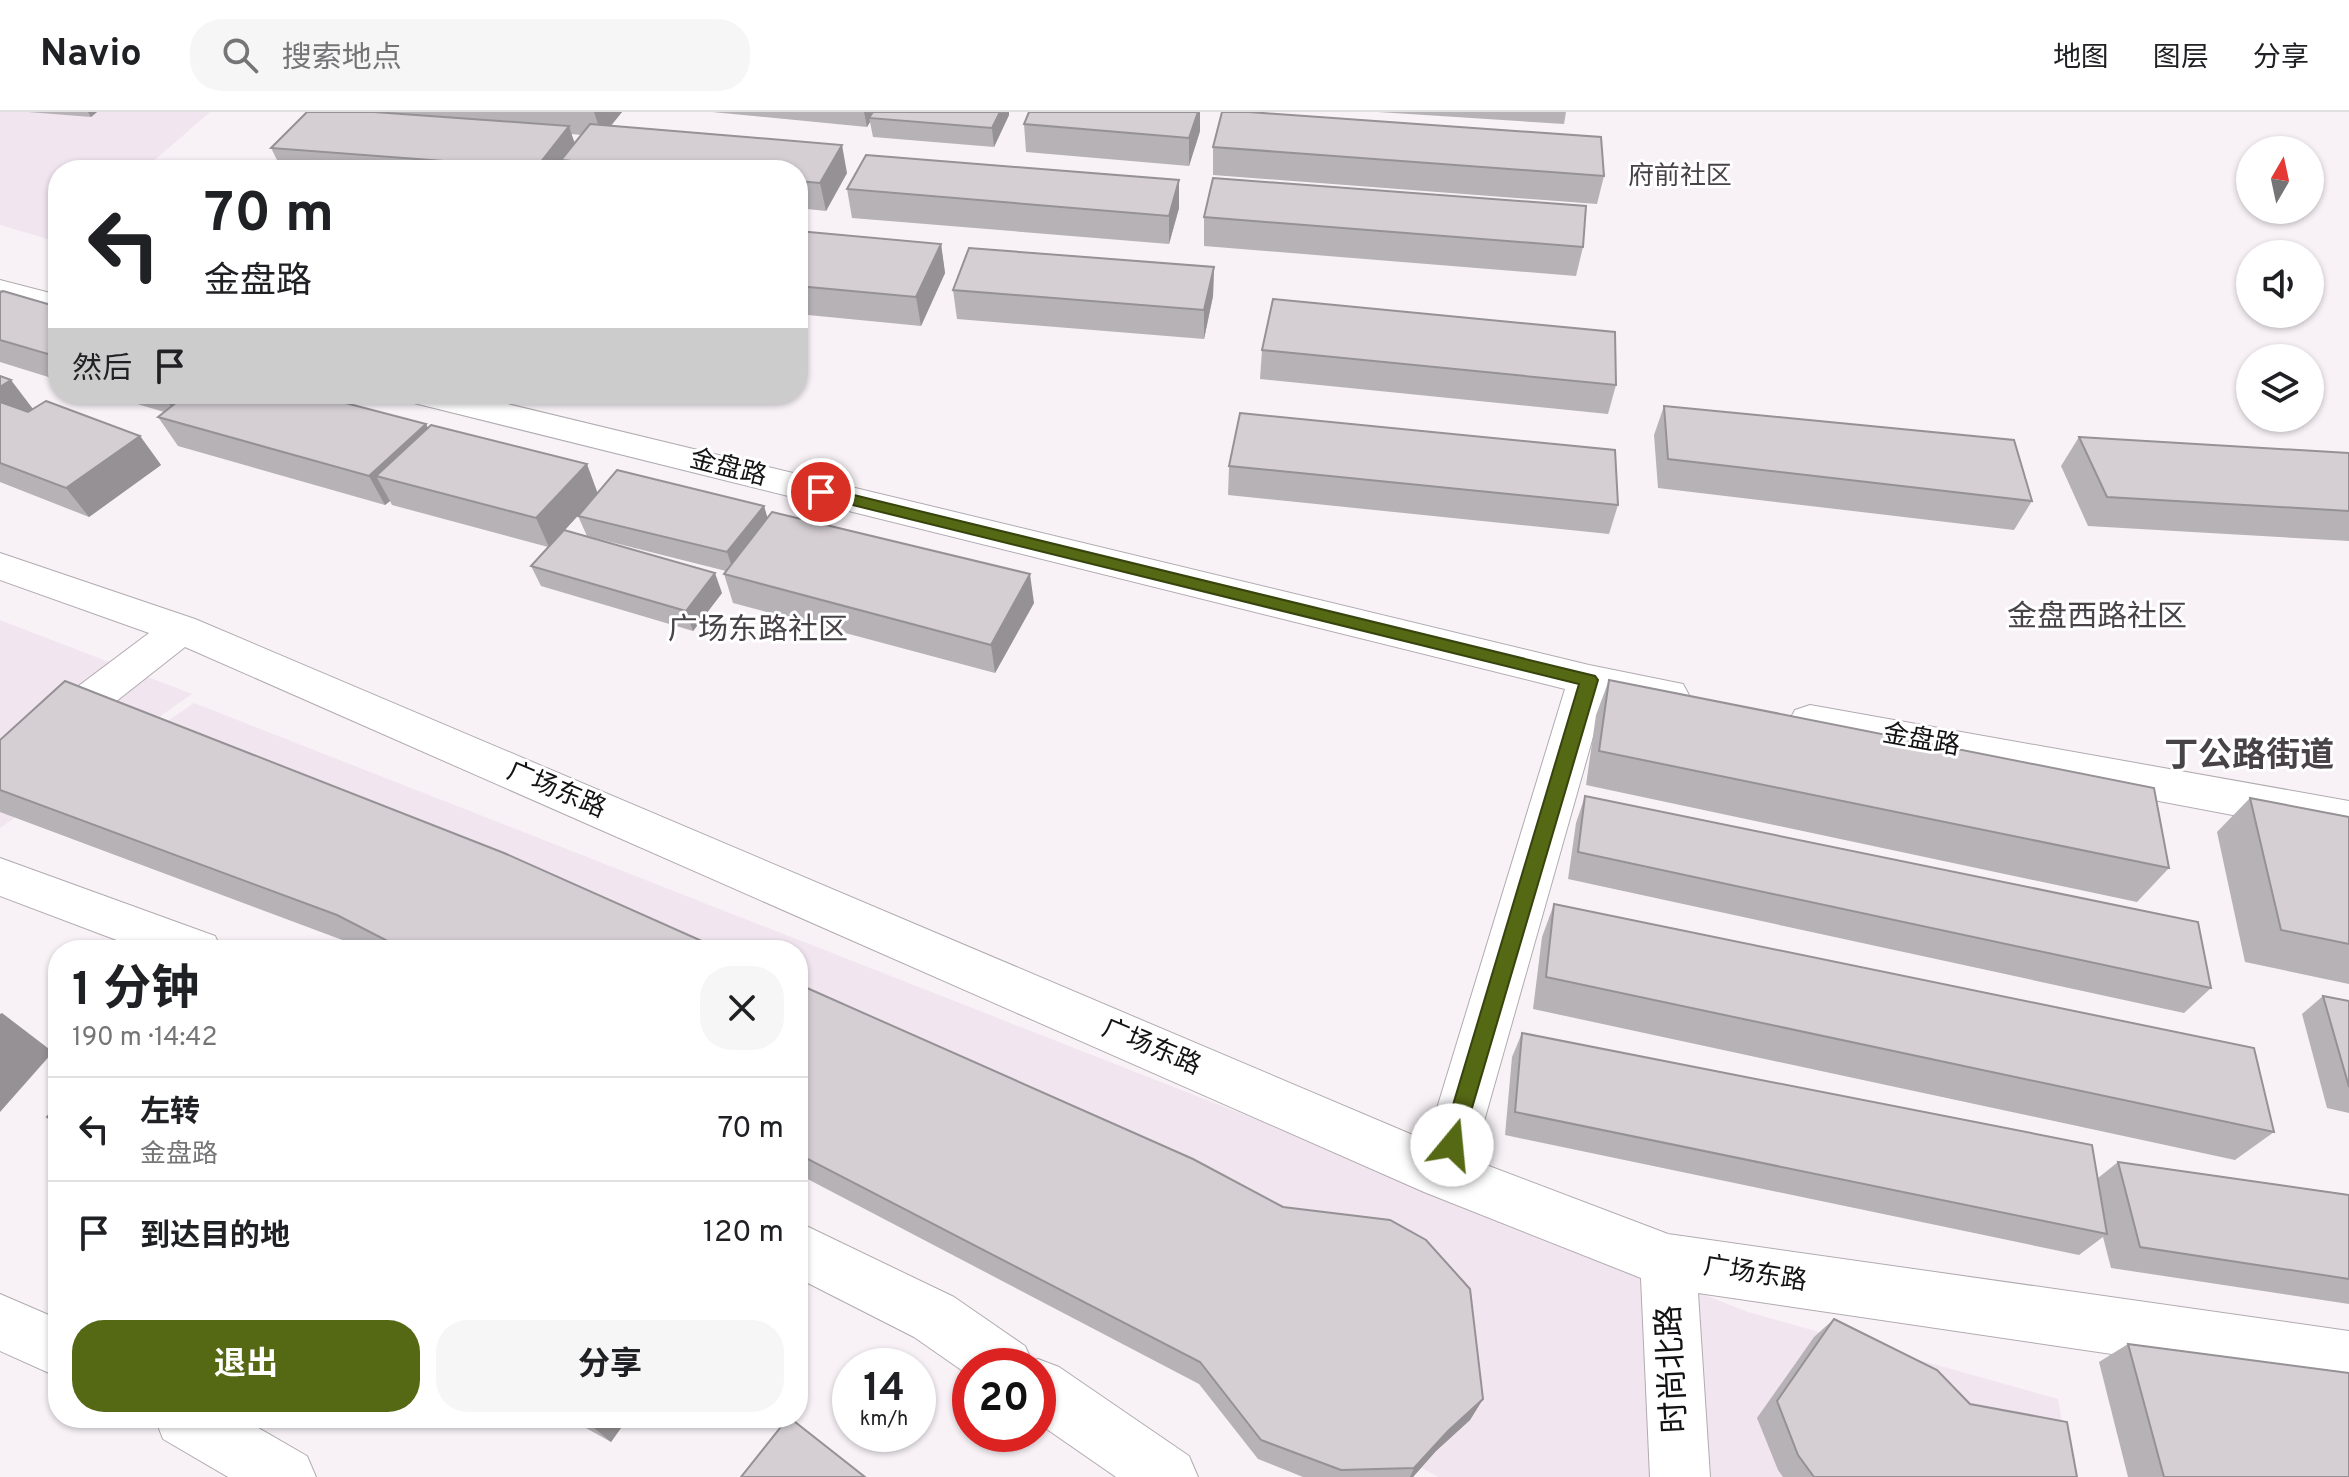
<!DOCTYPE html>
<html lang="zh">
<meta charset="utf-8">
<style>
:root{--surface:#fff;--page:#f6f6f6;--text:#202124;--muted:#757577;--line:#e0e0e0;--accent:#556814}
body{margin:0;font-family:Overpass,"Noto Sans SC",sans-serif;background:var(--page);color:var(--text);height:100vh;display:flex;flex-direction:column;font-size:30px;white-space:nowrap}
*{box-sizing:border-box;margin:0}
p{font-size:26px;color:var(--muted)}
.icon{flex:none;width:44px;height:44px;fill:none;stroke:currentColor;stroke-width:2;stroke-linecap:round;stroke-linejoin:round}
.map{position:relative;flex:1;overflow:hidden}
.details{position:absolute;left:48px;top:828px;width:760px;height:488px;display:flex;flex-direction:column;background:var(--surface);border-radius:32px;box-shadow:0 2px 6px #0004}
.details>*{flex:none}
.banner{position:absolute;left:48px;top:48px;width:760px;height:244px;border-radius:32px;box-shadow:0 2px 6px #0004;background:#fff;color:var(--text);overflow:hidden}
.needle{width:52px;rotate:9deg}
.fabs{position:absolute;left:2236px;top:24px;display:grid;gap:16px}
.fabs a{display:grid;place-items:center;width:88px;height:88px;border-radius:50%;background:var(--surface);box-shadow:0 2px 6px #0004;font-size:40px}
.speed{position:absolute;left:832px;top:1236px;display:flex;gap:16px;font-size:40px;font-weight:700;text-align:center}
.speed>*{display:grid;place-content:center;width:104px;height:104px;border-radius:50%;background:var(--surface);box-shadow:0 2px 6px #0004;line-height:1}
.speed small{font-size:20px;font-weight:400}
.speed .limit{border:12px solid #d22;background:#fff;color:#111}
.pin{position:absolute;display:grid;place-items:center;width:68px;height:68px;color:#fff;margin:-34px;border:4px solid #fff;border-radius:50%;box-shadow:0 2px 8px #0007}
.me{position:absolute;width:88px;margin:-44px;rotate:17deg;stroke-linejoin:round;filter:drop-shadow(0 0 6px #0008)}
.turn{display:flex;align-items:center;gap:28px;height:168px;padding:0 24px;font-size:36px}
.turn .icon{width:104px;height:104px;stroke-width:2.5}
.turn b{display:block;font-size:56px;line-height:68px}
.then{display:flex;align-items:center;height:76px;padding:0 24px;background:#0003;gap:16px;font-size:30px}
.round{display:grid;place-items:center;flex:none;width:84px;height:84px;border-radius:32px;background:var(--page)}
.head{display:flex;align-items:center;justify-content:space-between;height:136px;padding:0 24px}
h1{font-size:48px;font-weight:700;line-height:60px}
.primary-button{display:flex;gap:16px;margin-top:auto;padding:16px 24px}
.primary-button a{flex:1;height:92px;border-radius:32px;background:var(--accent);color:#fff;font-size:32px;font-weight:700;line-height:92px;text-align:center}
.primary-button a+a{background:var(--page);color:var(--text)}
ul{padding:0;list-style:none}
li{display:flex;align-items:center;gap:24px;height:104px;padding:0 24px;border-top:2px solid var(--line)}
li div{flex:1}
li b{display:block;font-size:30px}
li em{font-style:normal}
header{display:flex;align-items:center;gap:48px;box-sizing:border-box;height:112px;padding:0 40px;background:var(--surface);border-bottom:2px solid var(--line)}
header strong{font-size:38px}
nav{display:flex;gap:44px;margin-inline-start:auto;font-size:28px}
.search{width:560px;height:72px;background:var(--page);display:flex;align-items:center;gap:20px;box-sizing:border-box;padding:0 28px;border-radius:32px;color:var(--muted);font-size:30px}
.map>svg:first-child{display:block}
.built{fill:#f1e5ef}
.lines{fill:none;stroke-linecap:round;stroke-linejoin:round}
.minor-casing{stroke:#b1abb0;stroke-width:2}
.minor{fill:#fff;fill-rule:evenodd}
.wall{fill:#b7b2b6;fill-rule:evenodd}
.shaded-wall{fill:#959194}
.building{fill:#d5cfd4;stroke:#959194;stroke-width:2}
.route{fill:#556814;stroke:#37440d;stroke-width:2}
.labels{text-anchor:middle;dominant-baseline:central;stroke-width:6;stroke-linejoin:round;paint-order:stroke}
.far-quarter-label{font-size:26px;fill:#484347;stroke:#fff}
.street-label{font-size:26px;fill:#141214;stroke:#fff}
.quarter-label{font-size:30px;fill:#484347;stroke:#fff}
.near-street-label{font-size:32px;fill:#141214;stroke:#fff}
.district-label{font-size:34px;font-weight:bold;fill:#484347;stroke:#fff}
</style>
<header>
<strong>Navio</strong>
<div class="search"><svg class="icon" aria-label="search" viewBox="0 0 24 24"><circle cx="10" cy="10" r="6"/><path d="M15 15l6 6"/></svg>搜索地点</div>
<nav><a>地图</a><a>图层</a><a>分享</a></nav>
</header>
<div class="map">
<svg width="2349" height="1365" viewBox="0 0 2349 1365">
<rect width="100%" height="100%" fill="#f8f2f7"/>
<g class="built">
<path d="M0 0H210L143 58H58V130L0 113Z"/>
<path d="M0 508 192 582 0 716Z"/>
<path d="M194 591 1748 1200 2058 1287 2072 1365H1438L798 1007V838H496L131 634Z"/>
</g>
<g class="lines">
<defs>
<g id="minor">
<path d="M0 168 58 183V203L0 188Z"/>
<path d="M405 282H466L1589 553 1683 572 1689 583 1683 594 1668 599 1604 586 1473 1048 1668 1122 2349 1219V1277L1698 1181 1710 1365H1650L1641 1166 1424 1080 185 535 15 669 0 674V633L149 521 0 468V441L195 507 1427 1029 1565 577 422 293 410 290Z"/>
<path d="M1810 593 2349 689V725L1795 620 1789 609 1795 598Z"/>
<path d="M0 746 215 824 222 838H143L0 784Z"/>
<path d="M798 1110 954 1185 1025 1234 1032 1249 1038 1247 1059 1255 1189 1344 1198 1365H1116L1038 1311V1254H970V1264L914 1225 798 1166Z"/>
<path d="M0 1182 58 1207V1265L0 1239Z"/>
<path d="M155 1306H241L307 1344 316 1365H228L163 1327Z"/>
</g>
</defs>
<use href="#minor" class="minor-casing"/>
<use href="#minor" class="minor"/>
</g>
<g class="wall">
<path d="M28 0H97L91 5Z"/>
<path d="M307 0H622L611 14 847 61 826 99 798 96V58H282L271 36ZM571 22 582 23 575 31Z"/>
<path d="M712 0H1009V3L994 35 873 25 870 10 867 15Z"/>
<path d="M1029 0H1200V19L1189 54 1026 40 1024 12Z"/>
<path d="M1378 0H1566L1564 12Z"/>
<path d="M1213 35 1604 64 1597 92 1213 63Z"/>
<path d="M847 77 1179 96 1169 132 852 106Z"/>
<path d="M1204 105 1583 135 1576 164 1204 134Z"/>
<path d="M798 119 941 132 945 161 921 214 798 202Z"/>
<path d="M1214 155 1213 184 1204 227 957 207 953 178Z"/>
<path d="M0 178 58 195V268L0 250Z"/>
<path d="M1262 238 1616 273 1608 302 1260 267Z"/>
<path d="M0 264 33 297 140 324 161 353 89 405 0 370Z"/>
<path d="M104 282H311L426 312 428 316 598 381 764 394 767 406 1034 491 995 561 733 491 724 462 726 459 587 424 578 404 582 399 565 418 722 481 693 519 541 474 531 454 548 435 392 393 390 389 385 393 178 334 158 305 164 300Z"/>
<path d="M1664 294 2032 389 2014 418 1658 376 1654 323Z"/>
<path d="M2079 325 2349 341V429L2088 414 2061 354Z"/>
<path d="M1229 354 1618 393 1609 422 1228 383Z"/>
<path d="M1609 568 2169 756 2137 790 1586 673 1596 603Z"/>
<path d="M0 628 722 838H369L0 700Z"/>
<path d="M1585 684 2211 876 2184 901 1568 767 1576 711Z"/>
<path d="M2250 686 2349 705V872L2245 850 2217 720Z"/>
<path d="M1554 792 2274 1020 2235 1048 1533 897 1542 825Z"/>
<path d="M798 872 1483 1287 1470 1308 1436 1339 1413 1365H1303L1258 1347 1199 1272 798 1062Z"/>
<path d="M2323 884 2349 889V1001L2327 996 2302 902Z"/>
<path d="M1522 921 2098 1066 2118 1050 2349 1083V1192L2111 1156 2103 1125 2079 1143 1505 1023 1512 945Z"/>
<path d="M1834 1207 1970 1292 2077 1365H1783L1778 1358 1757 1306 1814 1225Z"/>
<path d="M2128 1232 2349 1365H2128L2099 1250Z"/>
<path d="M568 1306H628L611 1330Z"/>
</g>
<g class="shaded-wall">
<path d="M88 0H97L91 5Z"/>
<path d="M594 0H622L602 24Z"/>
<path d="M864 0H876L869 6 870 10 867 15Z"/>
<path d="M1000 0H1009V3L994 35 992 16Z"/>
<path d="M1198 0H1200V19L1189 54V26Z"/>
<path d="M569 14 578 42 561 48 564 58H537L536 56Z"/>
<path d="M842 33 847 61 826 99 820 71Z"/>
<path d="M1179 68V96L1169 132V104Z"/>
<path d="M941 132 945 161 921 214 916 185Z"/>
<path d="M1214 155 1213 184 1204 227V198Z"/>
<path d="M11 268 33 297 8 314 0 303V275Z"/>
<path d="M163 282H208L178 305Z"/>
<path d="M426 312 440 342 376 364 390 389 385 393 369 364Z"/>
<path d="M140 324 161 353 89 405 66 376Z"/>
<path d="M587 352 598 382 549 435 536 406Z"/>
<path d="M764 394 770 414 734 461 727 440Z"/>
<path d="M715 461 722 481 693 519 686 499Z"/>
<path d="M1030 462 1034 491 995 561 991 533Z"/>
<path d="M2 901 53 940 0 1000V902Z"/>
<path d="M1483 1287 1470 1308 1436 1339 1413 1365H1410L1414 1356 1448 1319Z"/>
<path d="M582 1306H628L611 1330Z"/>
</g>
<g class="building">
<path d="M307 0H374L569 14 536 56 271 36Z"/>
<path d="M873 0H1000L992 16 869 6Z"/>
<path d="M1029 0H1198L1189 26 1024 12Z"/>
<path d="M1222 0H1249L1601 25 1604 64 1213 35Z"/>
<path d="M590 12 842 33 820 71 798 69V58H673L561 48Z"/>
<path d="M866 43 1179 68 1169 104 847 77Z"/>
<path d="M1213 66 1586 94 1583 135 1204 105Z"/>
<path d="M798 119 941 132 916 185 798 174Z"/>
<path d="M969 136 1214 155 1204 198 953 178Z"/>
<path d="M3 179 58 195V245L0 228V181Z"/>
<path d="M1273 187 1615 220 1616 273 1262 238Z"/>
<path d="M0 264 11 268 0 275Z"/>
<path d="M187 282H311L426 312 369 364 158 305Z"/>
<path d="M46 289 140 324 66 376 0 351V290L28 300Z"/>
<path d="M1664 294 2014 328 2032 389 1668 347Z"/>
<path d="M1240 301 1615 338 1618 393 1229 354Z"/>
<path d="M431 313 587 352 536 406 376 364Z"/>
<path d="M2079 325 2349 341V399L2107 385Z"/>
<path d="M617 358 764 394 727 440 578 404Z"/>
<path d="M772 400 1030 462 991 533 724 462Z"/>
<path d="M564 418 715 461 686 499 531 454Z"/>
<path d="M1609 568 2154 676 2169 756 1599 639Z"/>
<path d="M65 569 504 741 722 838H405L337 803 0 678V628Z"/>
<path d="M1585 684 2198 810 2211 876 1578 740Z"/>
<path d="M2250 686 2349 705V832L2281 818Z"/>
<path d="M1554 792 2254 936 2274 1020 1546 865Z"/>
<path d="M798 872 1193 1047 1283 1095 1390 1108 1426 1128 1470 1177 1483 1287 1448 1319 1414 1356 1341 1358 1261 1328 1200 1250 798 1042Z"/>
<path d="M2323 884 2349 889V975Z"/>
<path d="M1522 921 2092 1033 2107 1122 1515 1000Z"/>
<path d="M58 994V1011L47 1005Z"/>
<path d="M2118 1050 2349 1083V1167L2140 1135Z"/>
<path d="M1834 1207 1937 1258 1970 1292 2067 1310 2077 1365H1814L1798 1343 1777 1289Z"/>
<path d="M2128 1232 2349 1261V1365H2164Z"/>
<path d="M788 1306H790L865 1365H741Z"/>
</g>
<path class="route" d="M821 375 1595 564 1598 568 1459 1040 1452 1043 1444 1040 1441 1033 1579 572 816 384 814 380Z"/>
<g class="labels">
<g class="far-quarter-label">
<text x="1680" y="65">府前社区</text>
</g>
<g class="street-label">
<text transform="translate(728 357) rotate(14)">金盘路</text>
<text transform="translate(1921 629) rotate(10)">金盘路</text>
<text transform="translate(556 679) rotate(23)">广场东路</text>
<text transform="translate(1151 936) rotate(23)">广场东路</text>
<text transform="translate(1755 1163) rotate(9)">广场东路</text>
</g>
<g class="quarter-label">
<text x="2097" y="506">金盘西路社区</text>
<text x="758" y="519">广场东路社区</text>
</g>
<g class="near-street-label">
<text transform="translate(1674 1257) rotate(-93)">时尚北路</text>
</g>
<g class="district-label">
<text x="2249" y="645">丁公路街道</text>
</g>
</g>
</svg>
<div class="fabs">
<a><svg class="needle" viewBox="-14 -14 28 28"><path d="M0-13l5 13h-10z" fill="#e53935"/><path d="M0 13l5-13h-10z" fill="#757577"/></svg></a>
<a><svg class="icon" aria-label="sound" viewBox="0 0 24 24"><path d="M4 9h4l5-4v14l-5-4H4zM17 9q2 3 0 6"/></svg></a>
<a><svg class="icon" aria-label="layers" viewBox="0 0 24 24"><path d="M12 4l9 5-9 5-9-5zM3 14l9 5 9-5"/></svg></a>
</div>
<div class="speed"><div>14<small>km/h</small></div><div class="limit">20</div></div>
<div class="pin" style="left:821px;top:380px;background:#d93025"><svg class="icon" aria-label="arrive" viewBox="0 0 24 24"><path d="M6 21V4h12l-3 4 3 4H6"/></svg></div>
<svg class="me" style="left:1452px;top:1033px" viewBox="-20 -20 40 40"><circle r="19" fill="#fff"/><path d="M0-13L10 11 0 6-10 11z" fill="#556814"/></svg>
<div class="banner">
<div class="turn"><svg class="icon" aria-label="left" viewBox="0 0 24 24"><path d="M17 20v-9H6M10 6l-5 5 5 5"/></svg><div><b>70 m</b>金盘路</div></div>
<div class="then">然后<svg class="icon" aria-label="arrive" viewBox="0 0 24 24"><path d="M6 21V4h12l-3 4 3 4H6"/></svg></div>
</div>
<section class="details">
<div class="head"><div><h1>1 分钟</h1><p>190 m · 14:42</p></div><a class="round"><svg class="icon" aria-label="close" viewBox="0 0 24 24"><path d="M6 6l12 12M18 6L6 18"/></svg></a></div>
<ul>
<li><svg class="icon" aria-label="left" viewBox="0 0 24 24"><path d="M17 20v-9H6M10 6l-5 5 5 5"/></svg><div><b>左转</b><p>金盘路</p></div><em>70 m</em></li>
<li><svg class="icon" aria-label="arrive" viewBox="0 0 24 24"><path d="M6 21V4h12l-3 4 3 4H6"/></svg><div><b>到达目的地</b></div><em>120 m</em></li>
</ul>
<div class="primary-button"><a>退出</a><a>分享</a></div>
</section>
</div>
